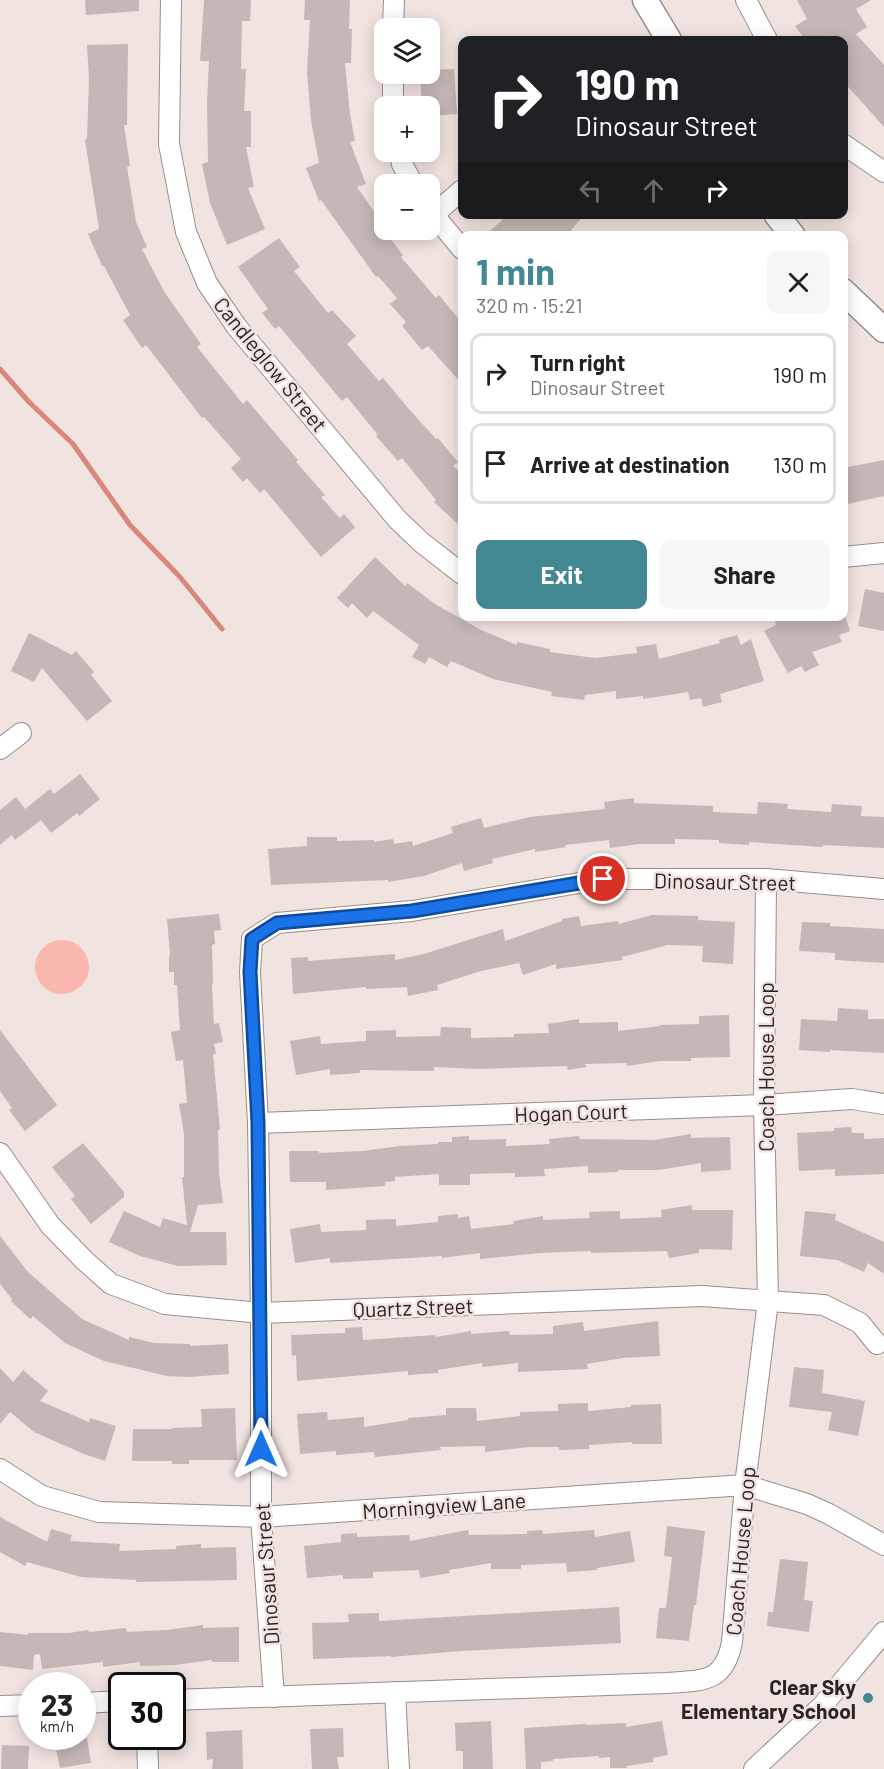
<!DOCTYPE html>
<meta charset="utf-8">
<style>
:root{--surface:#fff;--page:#f6f6f6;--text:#222;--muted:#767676;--line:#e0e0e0;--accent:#428893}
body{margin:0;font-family:Barlow,sans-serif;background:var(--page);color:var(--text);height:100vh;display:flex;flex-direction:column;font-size:22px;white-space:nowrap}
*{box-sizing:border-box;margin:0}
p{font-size:20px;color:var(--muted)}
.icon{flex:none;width:33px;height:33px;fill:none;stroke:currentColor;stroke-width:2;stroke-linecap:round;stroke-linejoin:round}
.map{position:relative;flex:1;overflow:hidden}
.details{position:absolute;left:458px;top:231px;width:390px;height:390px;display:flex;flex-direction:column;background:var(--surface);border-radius:12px;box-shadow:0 3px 15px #0003}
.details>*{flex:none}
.guide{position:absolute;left:458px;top:36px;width:390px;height:183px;border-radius:12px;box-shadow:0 3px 15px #0003;background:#202124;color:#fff;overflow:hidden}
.tools{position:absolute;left:374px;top:18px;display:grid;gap:12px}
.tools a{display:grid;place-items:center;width:66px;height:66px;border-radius:12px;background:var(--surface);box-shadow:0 3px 15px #0003;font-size:30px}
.speed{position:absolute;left:18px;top:1672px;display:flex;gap:12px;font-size:30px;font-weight:700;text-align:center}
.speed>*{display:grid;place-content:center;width:78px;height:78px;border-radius:50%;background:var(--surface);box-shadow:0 3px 15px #0003;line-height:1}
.speed small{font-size:15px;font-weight:400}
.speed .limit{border:3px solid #111;border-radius:9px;background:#fff;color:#111}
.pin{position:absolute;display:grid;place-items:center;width:51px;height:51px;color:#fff;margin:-26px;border:3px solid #fff;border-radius:50%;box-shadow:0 2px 6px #0007}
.me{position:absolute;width:66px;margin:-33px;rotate:0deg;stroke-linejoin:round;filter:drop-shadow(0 0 4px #0008)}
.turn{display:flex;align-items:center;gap:21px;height:126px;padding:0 18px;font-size:27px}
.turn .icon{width:78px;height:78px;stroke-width:2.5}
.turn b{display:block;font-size:42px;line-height:51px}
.lanes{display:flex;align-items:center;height:57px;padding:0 18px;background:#0003;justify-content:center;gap:30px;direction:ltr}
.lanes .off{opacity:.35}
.round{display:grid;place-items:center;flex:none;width:63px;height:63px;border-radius:12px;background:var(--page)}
.summary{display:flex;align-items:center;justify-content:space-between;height:102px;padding:0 18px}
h1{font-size:36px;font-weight:700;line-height:45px;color:var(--accent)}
.button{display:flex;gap:12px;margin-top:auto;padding:12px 18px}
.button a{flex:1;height:69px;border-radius:12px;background:var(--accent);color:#fff;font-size:24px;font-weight:700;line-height:69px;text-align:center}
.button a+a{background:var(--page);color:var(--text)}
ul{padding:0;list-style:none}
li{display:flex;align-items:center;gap:18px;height:81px;margin:0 12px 9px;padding:0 6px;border:3px solid var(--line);border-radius:12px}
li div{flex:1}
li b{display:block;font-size:22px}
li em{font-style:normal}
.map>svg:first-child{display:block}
.green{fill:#fab7ad}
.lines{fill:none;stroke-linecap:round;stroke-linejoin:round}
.stream{stroke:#d9877b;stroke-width:5}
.building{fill:#c5b7b5}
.minor-casing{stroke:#9a8d8b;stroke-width:22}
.major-casing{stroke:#9a8d8b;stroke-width:27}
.minor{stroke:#fff;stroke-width:20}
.major{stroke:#fff;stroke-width:24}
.route-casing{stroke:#114b97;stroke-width:15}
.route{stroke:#1a73e8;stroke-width:10}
.poi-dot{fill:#428893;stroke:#f1e3e0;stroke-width:2}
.labels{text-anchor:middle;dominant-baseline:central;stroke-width:5;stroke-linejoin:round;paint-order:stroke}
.street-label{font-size:21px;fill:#2a2424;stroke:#f1e3e0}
.poi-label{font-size:21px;font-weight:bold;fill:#2a2424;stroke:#f1e3e0;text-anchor:end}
</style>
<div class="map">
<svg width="884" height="1769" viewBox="0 0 884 1769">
<rect width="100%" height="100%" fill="#f1e3e0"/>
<circle class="green" cx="62" cy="967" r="27"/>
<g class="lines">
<path class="stream" d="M0 369 29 402 73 444 130 525 180 577 222 629"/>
</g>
<g class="building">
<path d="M85 0H139V11L86 15Z"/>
<path d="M204 0H251L250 21H242L241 69H246L244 111H251V147H246L254 187 248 188 265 229 227 245 210 203 202 164 208 162 207 102 209 61H200Z"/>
<path d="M305 0H350L349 29H352L351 63H345L350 114 355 141 350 142 366 184 357 187 380 220 377 222 403 255 401 257 436 298 439 295 462 323V384L428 346 422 350 402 326 406 322 390 304 397 298 378 276 376 277 321 200 319 201 306 168 319 163 311 120 307 72 310 20H304Z"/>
<path d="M797 0H871L856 9 867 27 856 34 884 65V127L843 81V40H805L795 26 807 19Z"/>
<path d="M128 44 127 125H124L130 166 127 167 136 222 147 247 142 249 165 293 201 344 197 347 243 404 247 400 298 460 296 462 325 495 321 497 340 518 344 514 355 527 321 557 264 489 260 493 247 478 243 482 231 468 241 459 204 417 202 418 146 345 142 348 123 320 130 315 104 266H102L88 234 99 229 85 140 87 139 89 79 87 45Z"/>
<path d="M454 69 457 114 429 116V106H422L420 74H429V70Z"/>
<path d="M585 214 566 236H484L508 215Z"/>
<path d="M279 238 300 267 294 271 328 313 332 310 356 336 347 344 379 381 383 378 408 408 436 439 438 438 458 462 453 466 462 474V528L434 502 436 500 402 458 398 461 376 436 378 435 347 397 342 401 279 326 275 329 262 313 268 309 238 267Z"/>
<path d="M884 460V496L843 505V468Z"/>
<path d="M375 557 405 586 407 583 435 604 481 630 517 645V642L550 649V652L595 658 637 653 636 647 656 644 659 659 720 643 719 640 737 635 741 645 751 639 764 681 720 694 722 702 703 707 701 698 690 700 688 692 643 699V696L616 699V691L585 695 584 700 551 696 552 692 493 679 451 661 447 667 429 657 425 664 412 657 419 645 373 611 367 618 352 603 348 608 337 598Z"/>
<path d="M865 589 884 593V631L858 626Z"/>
<path d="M785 616H845L850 631 839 635 842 642 812 652 819 665 805 672 801 666 788 673 764 631 776 625 775 622Z"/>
<path d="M29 633 72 655 76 651 94 672 91 675 112 701 87 721 42 668 34 682 11 671Z"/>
<path d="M80 774 100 799 79 816 77 813 51 833 41 820 15 840 12 835 0 845V810L16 797 25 809 50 789 54 794Z"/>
<path d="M634 798V803L713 806V812L757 814 758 802 788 804 787 809 831 812 832 804 862 806 861 816 884 817V848L823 845V847L749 842V845L719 843V840L675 839V844H639L610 848 609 840 565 845 566 847 535 852V849L492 859 493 863 464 871 462 863 424 876 388 882V880L271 885 268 849 307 846V837H337V841L374 840V842L393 839 394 844 412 841 413 846 453 833 451 827 481 818 484 828 530 817 605 809 604 802Z"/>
<path d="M219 914 221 930 214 931 215 944 212 945 213 984H212L214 1024 219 1023 223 1042 214 1044 216 1054H213L220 1130H218L219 1173 223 1203 198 1205 190 1232H226L227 1265 178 1266 140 1256 109 1242 124 1211 160 1227 163 1218 187 1225 182 1177H184V1134L179 1104 187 1103 183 1060 176 1061 171 1032 180 1030 177 985H174V972H169V955H170L167 919Z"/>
<path d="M652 915 698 916V920L735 922 733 964 702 962 703 946 668 945 622 957 623 960 556 969V964L523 975 519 963 481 971 437 985 438 990 408 996 407 987 366 989V987L293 994 291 958 308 957V961L395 954V960L424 954 503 929 505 941 562 921V919L579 916 581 926 618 921 619 924Z"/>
<path d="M802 922 830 923V926L884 929V963L835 960V953L799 951Z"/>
<path d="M838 1008 868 1010V1019H884V1053L830 1050V1052L799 1050 801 1019 837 1021Z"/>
<path d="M729 1015 730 1057 691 1058V1061H660L627 1066V1063L585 1064 586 1067 568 1070 567 1066 478 1069 434 1067V1071L360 1070V1073L330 1075V1069L296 1075 290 1041 320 1036 321 1044 366 1041V1031L396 1030V1037L440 1036 441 1027 471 1028V1038L514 1037V1034L549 1033 548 1024 579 1019V1023L618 1022V1031L660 1026V1025L699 1024V1016Z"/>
<path d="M0 1030 57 1105 25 1131 9 1110 12 1108 0 1091Z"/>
<path d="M851 1127 852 1133H864V1139L884 1138V1174L835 1176V1169L799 1171 797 1133 834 1131V1128Z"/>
<path d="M691 1134V1138L730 1137 731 1170 701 1172V1163L659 1170H618V1172L588 1173V1166L544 1169 545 1176 515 1177V1173L470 1174V1185H439V1174L395 1177V1181L385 1182V1186L326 1190V1182H290L289 1151H319V1153L362 1151 400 1146 438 1144V1142H452V1137L469 1136V1140L506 1139V1146L550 1144 549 1139 579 1136 580 1139 654 1140Z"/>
<path d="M83 1143 124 1192V1197L91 1224 71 1199 75 1196 52 1167Z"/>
<path d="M692 1205V1210H733L732 1250 699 1249V1253L669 1258 667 1251 591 1253V1251L540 1253 480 1259V1253L442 1258V1256L330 1263V1258L295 1263 290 1229 320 1224 321 1232 366 1230V1220L396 1219V1226L438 1222V1216L458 1214V1218L469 1216 471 1229 514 1224 513 1221 543 1216V1220L590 1218 589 1212 620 1211V1219L662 1217 661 1210Z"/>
<path d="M805 1211 836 1214 835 1220 884 1242V1274L868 1263 864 1272 837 1260 800 1256Z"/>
<path d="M0 1236 28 1272 82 1319 129 1340V1337L154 1343 190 1344V1346L228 1344 229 1374 189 1377 167 1376 104 1361 65 1343 33 1316 30 1319 11 1301 12 1299 0 1284Z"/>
<path d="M658 1321 660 1356 623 1358 587 1364 588 1369 518 1372V1363L482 1367V1363L438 1370V1373L408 1375V1371L297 1381 296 1355 292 1356 291 1335 345 1333V1328L362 1327 363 1340 435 1335 436 1337 471 1331V1334L509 1331 510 1335 553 1334V1326L583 1322 584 1331Z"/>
<path d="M794 1367 824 1370 822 1393 865 1401 858 1436 828 1430 832 1412 789 1407Z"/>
<path d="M0 1368 13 1382 23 1370 48 1391 40 1401 89 1422 90 1418 116 1426 105 1461 84 1454 34 1432 10 1412 0 1424Z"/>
<path d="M588 1403V1411L631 1407V1405L661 1404 662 1444H632V1442L589 1445V1449L559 1450V1447H529L485 1452V1446L440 1447 441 1450 375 1457 374 1452 336 1455V1451L300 1454 297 1414 327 1412 328 1420 364 1417V1427L408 1420V1418L446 1415V1408H476L477 1421 520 1416V1412L558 1411V1404Z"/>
<path d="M235 1408 237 1460H189V1464H172V1461H132L133 1429H172V1428L202 1427 201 1409Z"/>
<path d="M0 1517 47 1542 51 1529 72 1535 70 1541 120 1544 119 1551 176 1549V1546L201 1544V1548L236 1547 237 1580 136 1582V1580L81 1577 27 1562 25 1566 0 1552Z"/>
<path d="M667 1526 705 1531 696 1605H694L689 1641 656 1638 659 1608H666L672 1557 664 1556Z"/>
<path d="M468 1530 469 1535 527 1534V1531L542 1530 543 1534 594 1530 595 1537 630 1531 635 1562 597 1568V1570L567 1572 566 1563 521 1565V1569H491V1563L449 1570 450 1573 420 1578 419 1570 373 1572V1578L343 1579V1575L307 1578 304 1546 341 1542V1534L357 1533V1537L409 1535 410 1541Z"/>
<path d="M780 1559 808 1562 804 1600 813 1601 809 1632 767 1626 768 1612H773Z"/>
<path d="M619 1607 621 1643 461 1651 391 1657V1656L313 1659 312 1623 349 1622 348 1614 379 1613V1621Z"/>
<path d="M203 1625V1628L239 1627V1662H212V1660L175 1665 140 1666V1662L103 1667V1662L42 1669 40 1654 34 1655 33 1670 0 1666V1632L28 1635V1633H69L88 1630 89 1632 126 1628 127 1632 167 1630Z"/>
<path d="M491 1721 493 1769H463V1751H456L455 1723Z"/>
<path d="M662 1721 668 1755 653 1758V1762L627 1766V1768H610V1757L599 1758V1756L553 1759V1761L541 1762V1769H526L524 1728 586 1724V1725L626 1723V1727Z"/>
<path d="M343 1728 344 1757H337L339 1769H312L310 1729Z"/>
<path d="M242 1730 243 1769H212L213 1759 207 1760 206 1732Z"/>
<path d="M87 1738 91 1763 60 1768 55 1744Z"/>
<path d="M2 1745 29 1746 28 1769H1Z"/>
</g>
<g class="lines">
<defs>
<g id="minor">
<path d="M171 0 169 144 186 232 207 283 236 326 397 519 421 542 462 574"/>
<path d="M746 0 767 40"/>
<path d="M393 28 394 0"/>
<path d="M393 106V74"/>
<path d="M843 144 884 172"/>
<path d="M400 152 402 164 413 184"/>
<path d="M429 209 462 249"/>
<path d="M433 215 462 190"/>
<path d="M843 557 884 553"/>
<path d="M0 749 21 733"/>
<path d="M258 1123 764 1105 852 1099 884 1104"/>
<path d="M0 1153 50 1225 85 1261 111 1284 165 1304 261 1313 702 1296 824 1305 860 1323 877 1344"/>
<path d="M0 1469 42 1496 99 1512 261 1517 745 1485 807 1504 829 1514 884 1545"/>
<path d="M395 1692 399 1769"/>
<path d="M274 1697 261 1517V1313L258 1123 250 972 252 939 277 923 412 911 603 879H766L884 889"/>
<path d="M172 1700 666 1683C702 1680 724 1684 732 1642L745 1485 768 1301 764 1105 766 879"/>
<path d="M82 1703 122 1701"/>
<path d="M0 1706 32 1705"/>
<path d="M147 1737 148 1769"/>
<path d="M754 1769 822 1706 884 1632"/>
</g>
<g id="major">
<path d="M645 0 669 40"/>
<path d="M776 214 793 236"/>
<path d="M843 291 884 330"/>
</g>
</defs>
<use href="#minor" class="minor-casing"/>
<use href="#major" class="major-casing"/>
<use href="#minor" class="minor"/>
<use href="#major" class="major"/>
</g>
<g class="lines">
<defs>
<path id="route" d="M261 1449 258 1123 250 972 252 939 277 923 412 911 603 879"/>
</defs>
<use href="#route" class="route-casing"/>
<use href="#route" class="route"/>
</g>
<circle class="poi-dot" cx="868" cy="1698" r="6"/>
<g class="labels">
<g class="street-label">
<text transform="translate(271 364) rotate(51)">Candleglow Street</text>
<text transform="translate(725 881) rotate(1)">Dinosaur Street</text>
<text transform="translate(765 1067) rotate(-90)">Coach House Loop</text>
<text transform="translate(571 1112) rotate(-2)">Hogan Court</text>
<text transform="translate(413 1307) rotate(-2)">Quartz Street</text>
<text transform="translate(444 1505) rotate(-4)">Morningview Lane</text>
<text transform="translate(740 1551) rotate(-85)">Coach House Loop</text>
<text transform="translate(266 1574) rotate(-94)">Dinosaur Street</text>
</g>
<g class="poi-label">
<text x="856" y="1686">Clear Sky<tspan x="856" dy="24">Elementary School</tspan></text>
</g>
</g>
</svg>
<div class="tools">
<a><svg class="icon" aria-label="layers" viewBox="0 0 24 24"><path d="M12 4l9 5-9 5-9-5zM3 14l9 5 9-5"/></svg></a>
<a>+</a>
<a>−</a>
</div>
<div class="speed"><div>23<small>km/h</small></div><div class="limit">30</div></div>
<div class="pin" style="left:603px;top:879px;background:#d93025"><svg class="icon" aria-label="arrive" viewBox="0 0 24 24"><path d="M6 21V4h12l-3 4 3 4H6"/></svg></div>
<svg class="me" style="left:261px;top:1449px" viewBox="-20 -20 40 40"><path d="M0-17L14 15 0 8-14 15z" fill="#1a73e8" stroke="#fff" stroke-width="4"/></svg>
<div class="guide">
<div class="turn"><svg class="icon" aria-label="right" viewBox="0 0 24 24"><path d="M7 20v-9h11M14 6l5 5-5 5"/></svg><div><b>190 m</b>Dinosaur Street</div></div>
<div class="lanes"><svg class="icon off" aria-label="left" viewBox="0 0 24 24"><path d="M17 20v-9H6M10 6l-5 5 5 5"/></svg><svg class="icon off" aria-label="ahead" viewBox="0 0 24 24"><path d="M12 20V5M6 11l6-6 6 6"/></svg><svg class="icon" aria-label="right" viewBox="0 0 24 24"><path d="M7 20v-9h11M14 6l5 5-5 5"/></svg></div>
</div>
<section class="details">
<div class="summary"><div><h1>1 min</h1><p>320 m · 15:21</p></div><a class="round"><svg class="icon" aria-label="close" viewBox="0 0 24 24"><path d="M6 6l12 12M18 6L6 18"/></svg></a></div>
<ul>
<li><svg class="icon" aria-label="right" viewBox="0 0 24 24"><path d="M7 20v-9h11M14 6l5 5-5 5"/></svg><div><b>Turn right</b><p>Dinosaur Street</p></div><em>190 m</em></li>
<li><svg class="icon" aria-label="arrive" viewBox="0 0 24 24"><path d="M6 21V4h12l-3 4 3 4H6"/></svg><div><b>Arrive at destination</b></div><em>130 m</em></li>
</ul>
<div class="button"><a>Exit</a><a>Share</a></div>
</section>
</div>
